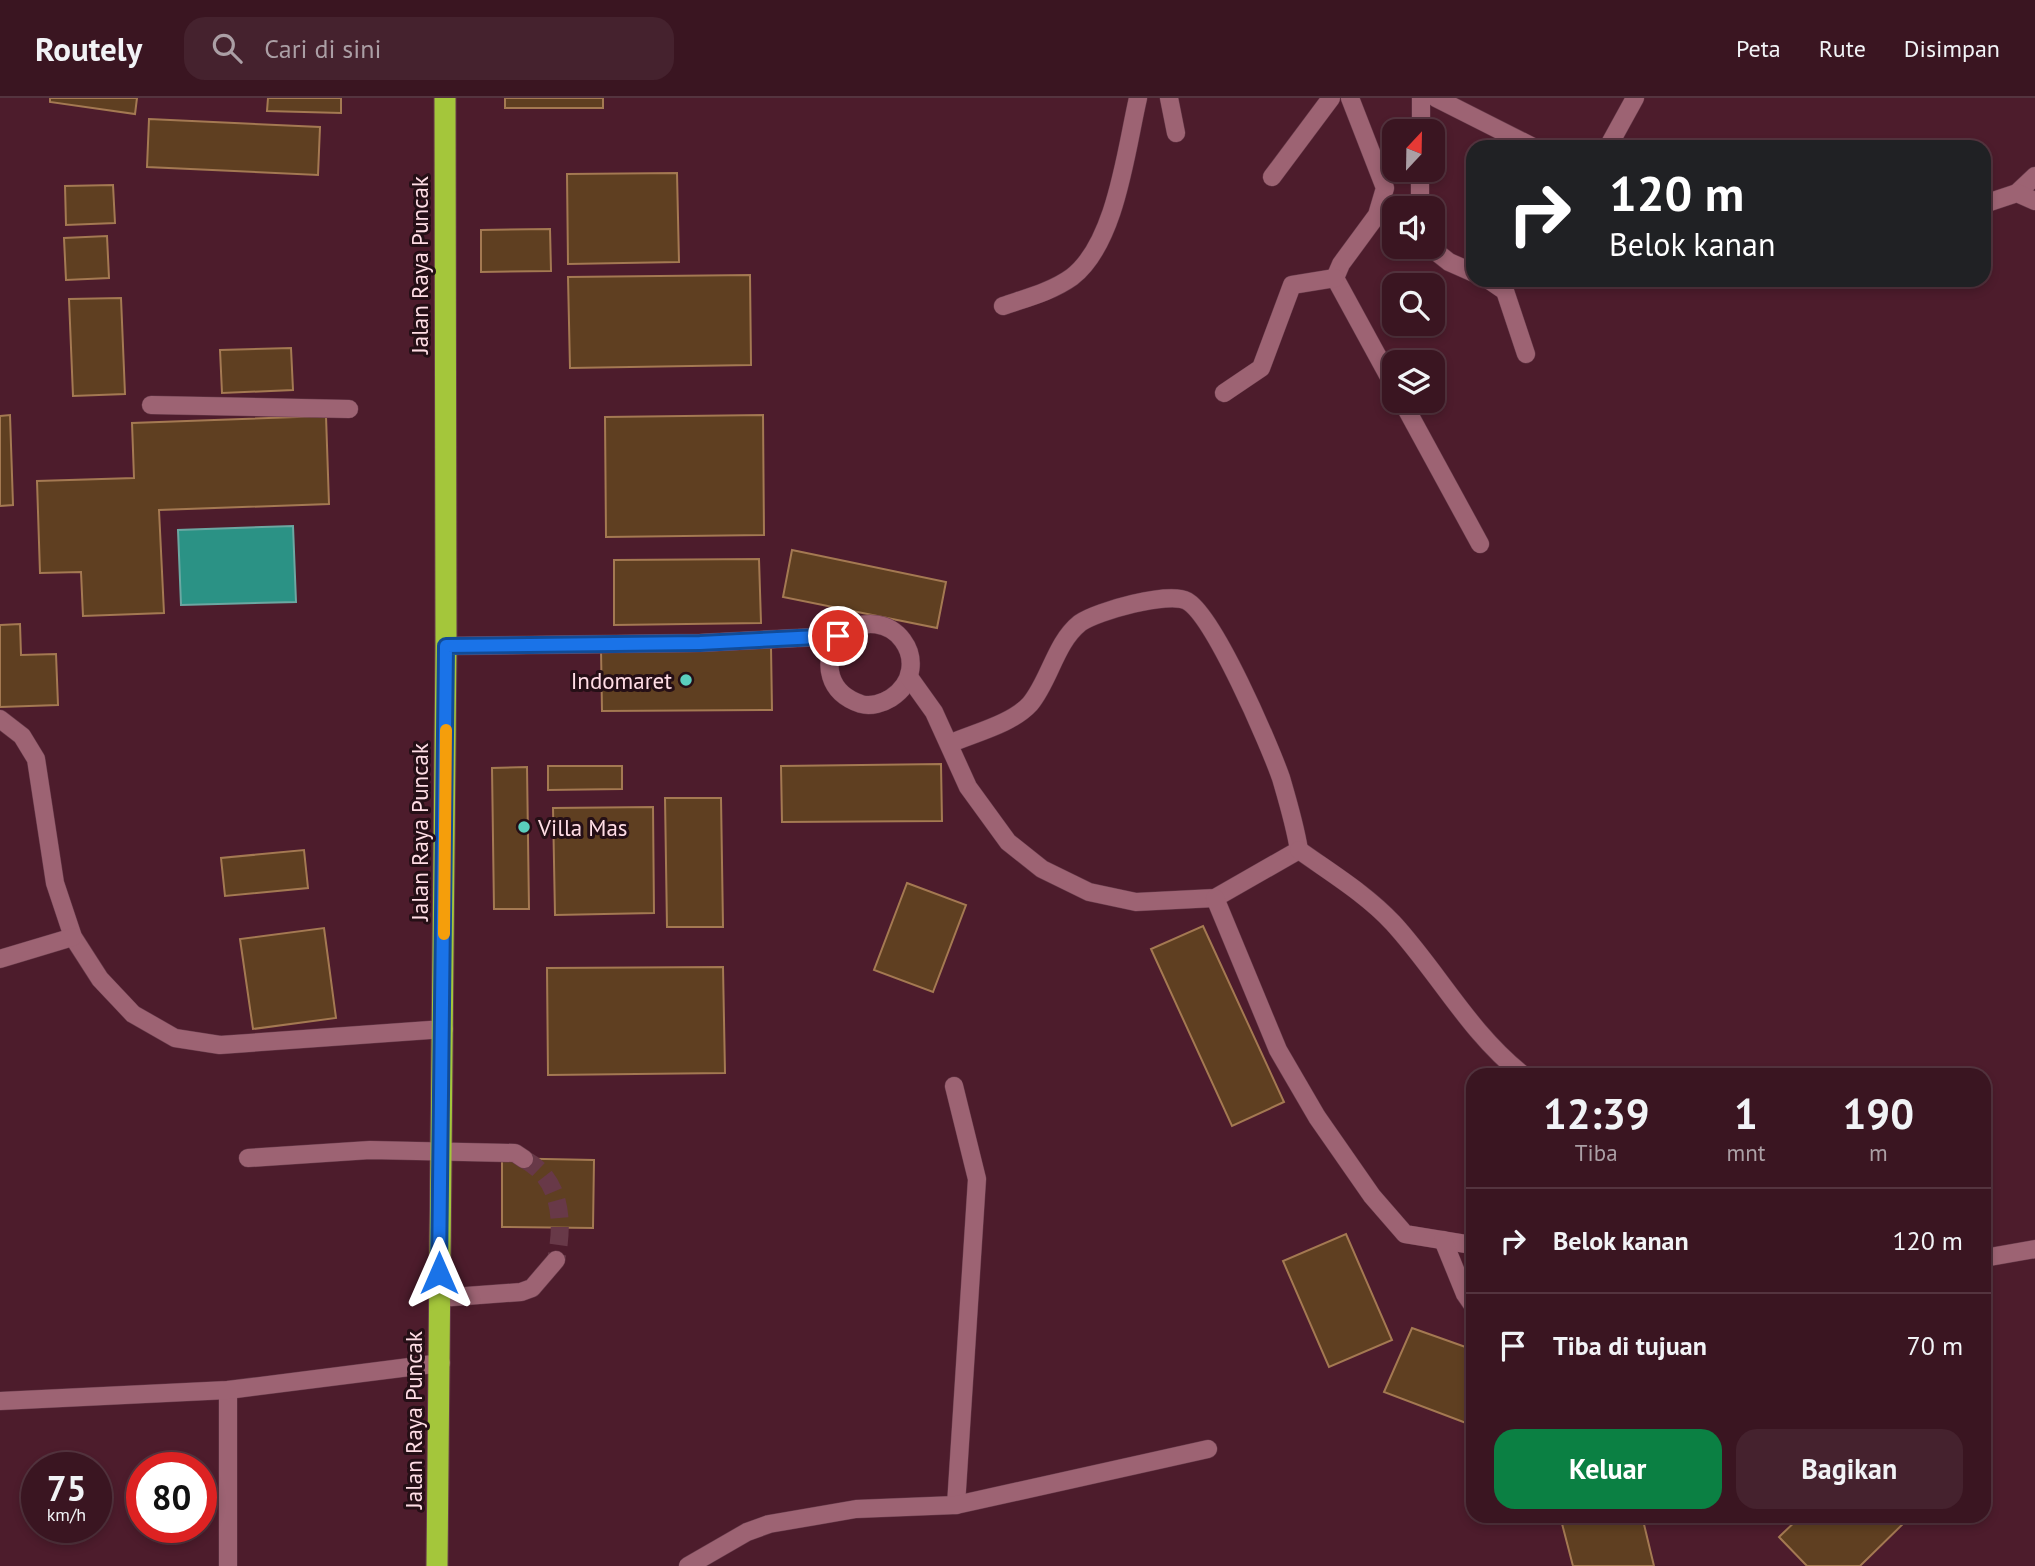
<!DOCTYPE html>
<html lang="id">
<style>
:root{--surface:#3a1521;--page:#45222e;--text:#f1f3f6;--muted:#ab9fa5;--line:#54343f;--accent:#0b8043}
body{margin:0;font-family:"PT Sans",sans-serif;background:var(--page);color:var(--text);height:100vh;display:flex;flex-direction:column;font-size:26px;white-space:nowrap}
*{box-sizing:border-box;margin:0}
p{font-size:23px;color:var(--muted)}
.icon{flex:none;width:38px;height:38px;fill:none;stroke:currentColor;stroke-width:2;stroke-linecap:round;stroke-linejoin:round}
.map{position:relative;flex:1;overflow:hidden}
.details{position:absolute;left:1466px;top:970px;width:525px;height:455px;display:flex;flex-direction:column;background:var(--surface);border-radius:21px;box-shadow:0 4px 10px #0003,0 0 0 2px var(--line)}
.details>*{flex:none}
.hud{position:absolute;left:1466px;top:42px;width:525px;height:147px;border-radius:21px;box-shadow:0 4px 10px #0003,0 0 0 2px var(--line);background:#202124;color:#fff;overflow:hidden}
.needle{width:46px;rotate:22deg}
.buttons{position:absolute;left:1382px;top:21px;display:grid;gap:14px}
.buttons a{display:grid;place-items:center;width:63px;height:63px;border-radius:14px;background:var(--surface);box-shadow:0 4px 10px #0003,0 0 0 2px var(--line);font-size:35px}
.speed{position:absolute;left:21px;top:1354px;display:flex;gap:14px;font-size:35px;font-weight:700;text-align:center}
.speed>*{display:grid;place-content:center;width:91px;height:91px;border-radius:50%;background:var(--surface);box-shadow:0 4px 10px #0003,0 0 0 2px var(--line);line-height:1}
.speed small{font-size:18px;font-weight:400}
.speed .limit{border:10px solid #d22;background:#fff;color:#111}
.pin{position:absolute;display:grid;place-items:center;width:60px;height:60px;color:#fff;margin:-30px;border:4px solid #fff;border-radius:50%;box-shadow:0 2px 7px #0007}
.me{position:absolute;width:77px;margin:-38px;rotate:0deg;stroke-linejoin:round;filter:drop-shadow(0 0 5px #0008)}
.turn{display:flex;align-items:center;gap:24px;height:147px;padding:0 28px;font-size:32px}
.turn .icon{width:91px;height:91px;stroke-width:2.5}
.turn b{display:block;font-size:49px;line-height:60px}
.eta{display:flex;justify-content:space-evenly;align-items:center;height:119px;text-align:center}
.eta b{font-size:42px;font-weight:600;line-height:49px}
.cta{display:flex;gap:14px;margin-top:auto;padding:14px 28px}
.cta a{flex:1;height:80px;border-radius:21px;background:var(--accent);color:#fff;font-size:28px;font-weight:600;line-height:80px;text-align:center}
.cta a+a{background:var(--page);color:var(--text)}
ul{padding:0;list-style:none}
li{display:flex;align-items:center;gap:21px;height:105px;padding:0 28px;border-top:2px solid var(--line)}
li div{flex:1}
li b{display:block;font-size:26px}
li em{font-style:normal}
header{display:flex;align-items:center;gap:42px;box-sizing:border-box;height:98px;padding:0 35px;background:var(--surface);border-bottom:2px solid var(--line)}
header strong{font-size:33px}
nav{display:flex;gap:38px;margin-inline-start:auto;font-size:24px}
.search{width:490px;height:63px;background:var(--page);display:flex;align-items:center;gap:18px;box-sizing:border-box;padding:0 24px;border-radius:21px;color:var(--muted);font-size:26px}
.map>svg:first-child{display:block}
.water{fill:#2b9285;stroke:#6ba8a2;stroke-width:2}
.building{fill:#5f3f21;stroke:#a47952;stroke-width:2}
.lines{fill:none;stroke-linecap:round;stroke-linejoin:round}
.minor-tunnel{stroke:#683948;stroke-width:18;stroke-dasharray:18 9;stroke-linecap:butt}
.minor-casing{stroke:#673b4a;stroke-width:19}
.highway-casing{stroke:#673b4a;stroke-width:23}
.minor{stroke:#9d6373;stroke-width:18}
.highway{stroke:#a4c63b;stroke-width:21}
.route-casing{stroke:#114b97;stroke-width:18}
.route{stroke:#1a73e8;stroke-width:12}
.slow{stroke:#f59e0b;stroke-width:12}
.poi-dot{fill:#5acebd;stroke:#250f16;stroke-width:2.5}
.labels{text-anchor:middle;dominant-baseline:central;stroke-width:6;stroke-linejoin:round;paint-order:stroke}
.street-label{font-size:23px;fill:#ffdde5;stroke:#250f16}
.poi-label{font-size:23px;fill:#ffdde5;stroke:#250f16;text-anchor:end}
</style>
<header>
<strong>Routely</strong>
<div class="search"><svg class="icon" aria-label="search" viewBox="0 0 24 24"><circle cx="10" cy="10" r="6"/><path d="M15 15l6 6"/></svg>Cari di sini</div>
<nav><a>Peta</a><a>Rute</a><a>Disimpan</a></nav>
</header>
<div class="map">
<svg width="2035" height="1468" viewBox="0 0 2035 1468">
<rect width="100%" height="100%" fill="#4d1c2c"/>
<path class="water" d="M293 428 296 504 181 507 178 432Z"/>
<g class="building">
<path d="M50 0H137L135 16 50 4Z"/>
<path d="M268 0H341V15L267 13Z"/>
<rect x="505" y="0" width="98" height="10"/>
<path d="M149 21 320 29 318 77 147 69Z"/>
<path d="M677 75 679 164 568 166 567 76Z"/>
<path d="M113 87 115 125 66 127 65 88Z"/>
<path d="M550 131 551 173 481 174V132Z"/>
<path d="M107 138 109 180 66 182 64 140Z"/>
<path d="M750 177 751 267 570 270 568 179Z"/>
<path d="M121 200 125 296 73 298 69 201Z"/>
<path d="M291 250 293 292 222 295 220 252Z"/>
<path d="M10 317 13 407 0 408V318Z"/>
<path d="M763 317 764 437 606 439 605 319Z"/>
<path d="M326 318 329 406 159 412 164 515 83 518 81 474 40 475 37 383 134 380 132 325Z"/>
<path d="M792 452 946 484 937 530 783 499Z"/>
<path d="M759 461 761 525 614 527V462Z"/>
<path d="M20 526 21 557 56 556 58 607 0 609V527Z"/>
<path d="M771 549 772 612 602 613 601 551Z"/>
<path d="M941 666 942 723 782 724 781 668Z"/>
<path d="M548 668H622V691L548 692Z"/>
<path d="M527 669 529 811H494L492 670Z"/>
<path d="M665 700H721L723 829H667Z"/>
<path d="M653 709 654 815 555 817 553 710Z"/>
<path d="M304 752 308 790 225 798 221 760Z"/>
<path d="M907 785 966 807 933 894 874 872Z"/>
<path d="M1203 828 1284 1004 1232 1028 1151 851Z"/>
<path d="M324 830 336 920 253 931 240 841Z"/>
<path d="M723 869 725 975 548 977 547 870Z"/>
<path d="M502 1060 594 1062 593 1130 502 1129Z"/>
<path d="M1346 1136 1392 1242 1329 1269 1283 1163Z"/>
<path d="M1412 1230 1474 1252V1328L1384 1294Z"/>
<path d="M1560 1418H1642L1654 1468H1573Z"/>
<path d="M1801 1418H1911L1860 1468H1807L1779 1439Z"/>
</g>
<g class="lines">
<path class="minor-tunnel" d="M524 1061C562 1082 564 1124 556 1162"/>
<defs>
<g id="minor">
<path d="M1169 0 1176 35"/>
<path d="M1350 0 1385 90 1377 117 1341 166 1335 180 1395 290"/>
<path d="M1436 0 1533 49"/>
<path d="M1421 33V0"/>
<path d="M1608 49 1635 0"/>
<path d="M1272 79 1331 0"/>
<path d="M2017 95 2035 78"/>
<path d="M1984 106 2017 95 2035 103"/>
<path d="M1420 110V72"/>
<path d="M1430 149 1449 164 1474 175"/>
<path d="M1489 182 1505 193 1526 256"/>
<path d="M1003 208C1026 200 1051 194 1072 179 1116 145 1126 52 1138 0"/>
<path d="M1224 295 1261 270 1292 187 1335 180"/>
<path d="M1402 303 1480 446"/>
<path d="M151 307 349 311"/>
<path d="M446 548 700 545 838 538C893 498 938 569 891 600 883 605 871 609 861 606 828 595 822 566 838 538"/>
<path d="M909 579 934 614 968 689 1008 744 1042 771 1089 794 1136 804 1215 800 1299 752C1295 727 1288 704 1281 680 1269 646 1214 518 1187 503 1169 493 1097 513 1080 525 1055 545 1050 582 1030 606 1012 626 974 635 949 646"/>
<path d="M0 621 22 638 36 661 55 785 73 839 100 881 133 916 175 940 220 947 444 931"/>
<path d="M1299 752C1331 775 1366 796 1393 825 1438 874 1469 934 1522 976"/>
<path d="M1215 800 1278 952 1317 1019 1372 1098 1405 1136 1466 1146 1474 1144"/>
<path d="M0 861 73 839"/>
<path d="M954 988 977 1081 956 1407"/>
<path d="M248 1060 370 1052 515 1055 524 1061"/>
<path d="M1443 1142 1465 1196 1474 1209"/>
<path d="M1984 1160 2035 1151"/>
<path d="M439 1200 521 1194 532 1190 556 1162"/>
<path d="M228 1292V1468"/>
<path d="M0 1303 228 1292 441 1265"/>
<path d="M688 1468 747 1434 769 1426 856 1411 956 1407 1208 1351"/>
</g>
<path id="highway" d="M437 1468 446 548 445 0"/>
</defs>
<use href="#minor" class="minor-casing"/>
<use href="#highway" class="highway-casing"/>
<use href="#minor" class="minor"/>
<use href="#highway" class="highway"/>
</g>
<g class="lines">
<defs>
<path id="route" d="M439 1175 446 548 700 545 838 538"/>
</defs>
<use href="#route" class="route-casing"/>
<use href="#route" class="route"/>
<path class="slow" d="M444 836 446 632"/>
</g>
<g class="poi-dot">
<circle cx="686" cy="582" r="7"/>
<circle cx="524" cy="729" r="7"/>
</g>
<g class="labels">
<g class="street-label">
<text transform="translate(419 167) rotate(-90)">Jalan Raya Puncak</text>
<text transform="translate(419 734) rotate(-90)">Jalan Raya Puncak</text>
<text transform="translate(413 1322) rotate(-90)">Jalan Raya Puncak</text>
</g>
<g class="poi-label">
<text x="672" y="582">Indomaret</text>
<text x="538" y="729" text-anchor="start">Villa Mas</text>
</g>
</g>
</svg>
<div class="buttons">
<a><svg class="needle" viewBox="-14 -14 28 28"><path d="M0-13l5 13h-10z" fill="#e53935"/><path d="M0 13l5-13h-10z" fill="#ab9fa5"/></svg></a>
<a><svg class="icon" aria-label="sound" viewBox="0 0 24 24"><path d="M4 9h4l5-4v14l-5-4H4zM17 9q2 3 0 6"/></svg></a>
<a><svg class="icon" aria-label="search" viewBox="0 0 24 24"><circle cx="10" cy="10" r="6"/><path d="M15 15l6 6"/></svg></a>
<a><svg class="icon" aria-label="layers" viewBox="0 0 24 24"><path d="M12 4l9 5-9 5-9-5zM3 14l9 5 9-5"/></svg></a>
</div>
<div class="speed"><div>75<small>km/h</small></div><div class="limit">80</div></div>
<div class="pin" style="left:838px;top:538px;background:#d93025"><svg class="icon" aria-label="arrive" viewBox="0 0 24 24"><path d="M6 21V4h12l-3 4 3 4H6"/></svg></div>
<svg class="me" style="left:439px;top:1175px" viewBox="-20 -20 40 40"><path d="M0-17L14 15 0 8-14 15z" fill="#1a73e8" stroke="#fff" stroke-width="4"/></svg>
<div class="hud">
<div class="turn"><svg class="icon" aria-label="right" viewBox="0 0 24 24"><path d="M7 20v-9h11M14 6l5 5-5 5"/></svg><div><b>120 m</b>Belok kanan</div></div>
</div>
<section class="details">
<div class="eta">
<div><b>12:39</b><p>Tiba</p></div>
<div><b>1</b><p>mnt</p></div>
<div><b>190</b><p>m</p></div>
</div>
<ul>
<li><svg class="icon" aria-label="right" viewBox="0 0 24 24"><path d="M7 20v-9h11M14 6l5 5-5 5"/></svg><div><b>Belok kanan</b></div><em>120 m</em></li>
<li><svg class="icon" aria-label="arrive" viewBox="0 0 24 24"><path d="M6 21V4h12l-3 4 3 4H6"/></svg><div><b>Tiba di tujuan</b></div><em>70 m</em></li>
</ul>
<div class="cta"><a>Keluar</a><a>Bagikan</a></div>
</section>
</div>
